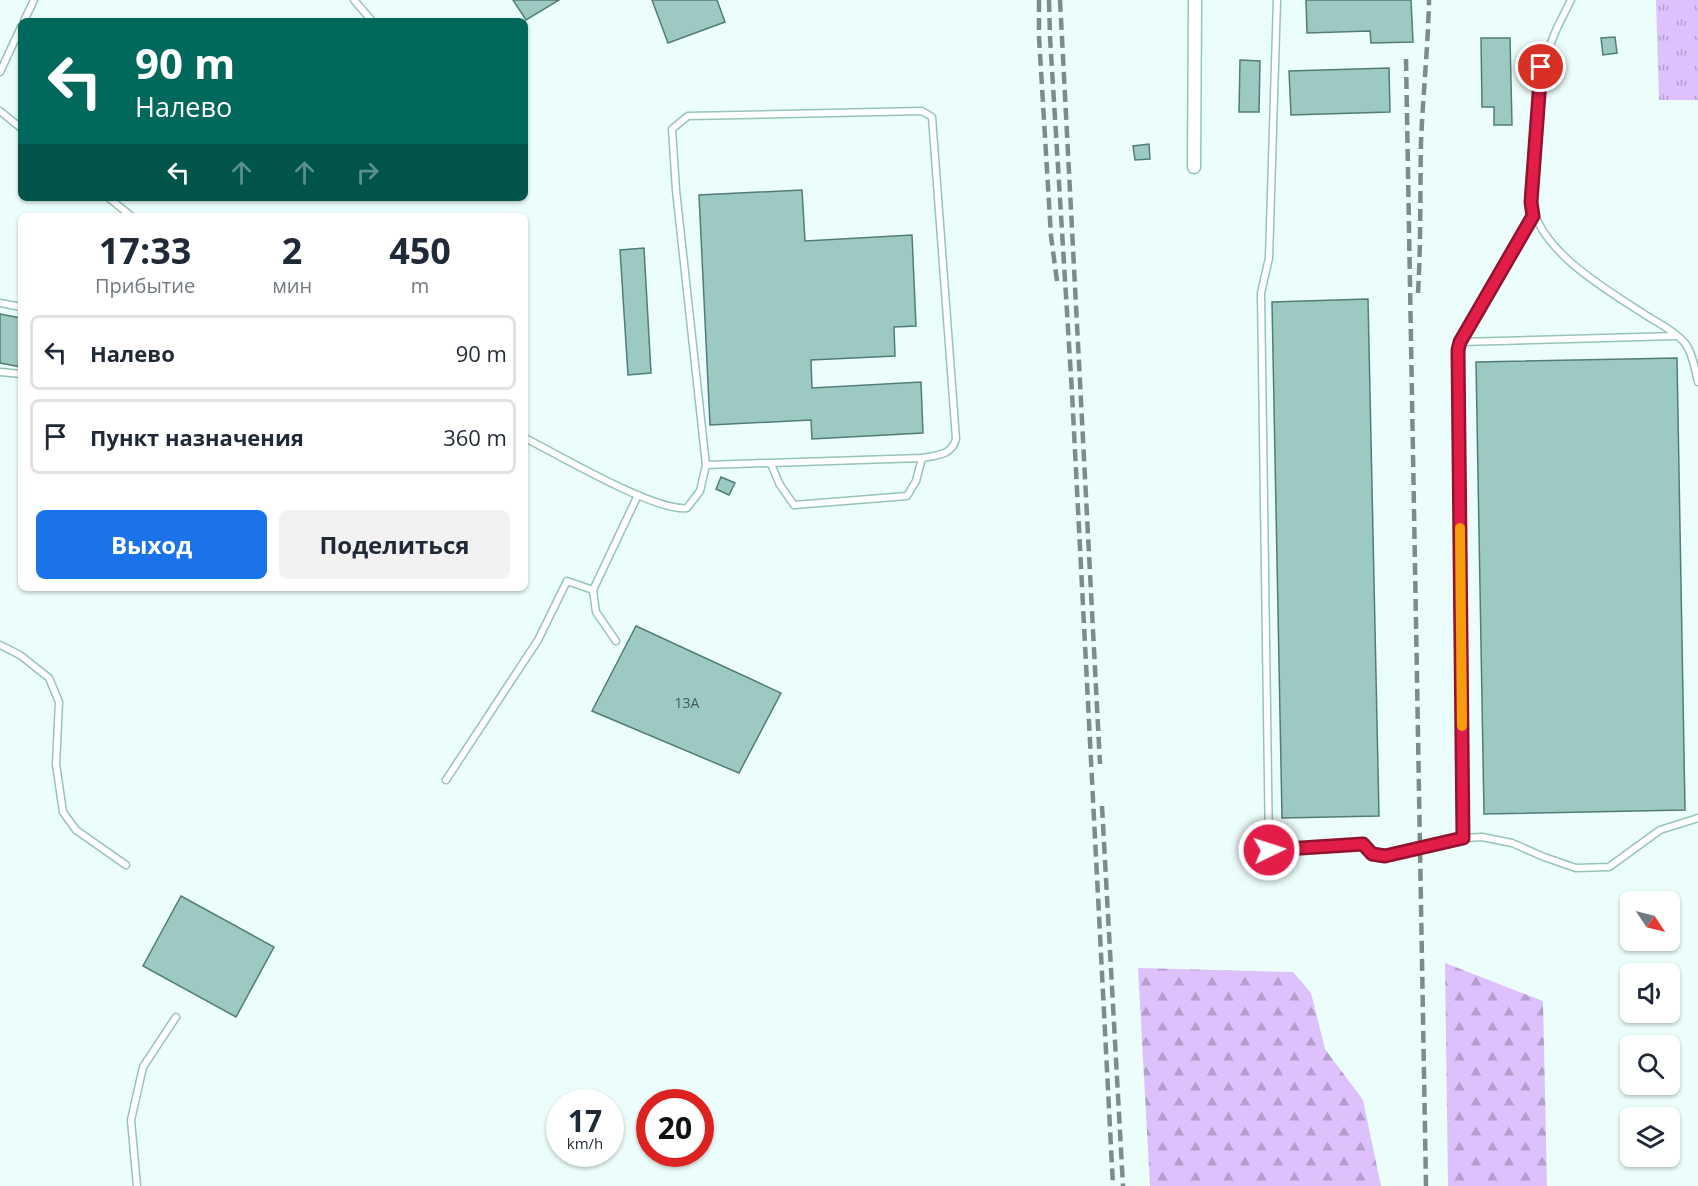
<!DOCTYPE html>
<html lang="ru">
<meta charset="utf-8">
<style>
:root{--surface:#fff;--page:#f2f2f3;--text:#1f2937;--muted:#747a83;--line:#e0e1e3;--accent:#1a73e8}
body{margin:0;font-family:"Open Sans",sans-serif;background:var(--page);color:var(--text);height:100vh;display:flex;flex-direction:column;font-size:22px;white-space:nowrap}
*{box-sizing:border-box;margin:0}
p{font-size:20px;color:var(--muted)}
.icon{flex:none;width:33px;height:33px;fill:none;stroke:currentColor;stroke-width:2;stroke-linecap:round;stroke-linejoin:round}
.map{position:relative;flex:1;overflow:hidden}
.drawer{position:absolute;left:18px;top:213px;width:510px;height:378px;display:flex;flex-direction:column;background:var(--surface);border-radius:9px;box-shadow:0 2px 4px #0004}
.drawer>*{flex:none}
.top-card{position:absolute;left:18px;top:18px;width:510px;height:183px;border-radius:9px;box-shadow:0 2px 4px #0004;background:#00695c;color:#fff;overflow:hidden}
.needle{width:39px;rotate:125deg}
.controls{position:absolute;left:1620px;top:891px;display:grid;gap:12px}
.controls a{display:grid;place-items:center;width:60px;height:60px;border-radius:9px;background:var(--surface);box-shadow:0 2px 4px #0004;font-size:30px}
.speed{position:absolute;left:546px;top:1089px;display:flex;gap:12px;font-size:30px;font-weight:700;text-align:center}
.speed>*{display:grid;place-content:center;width:78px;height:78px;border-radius:50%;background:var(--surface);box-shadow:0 2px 4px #0004;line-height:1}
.speed small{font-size:15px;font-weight:400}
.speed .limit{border:9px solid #d22;background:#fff;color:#111}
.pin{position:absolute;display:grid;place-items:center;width:51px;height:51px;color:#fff;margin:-26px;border:3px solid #fff;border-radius:50%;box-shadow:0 2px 6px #0007}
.me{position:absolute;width:66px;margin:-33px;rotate:86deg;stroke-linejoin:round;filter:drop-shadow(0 0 4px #0008)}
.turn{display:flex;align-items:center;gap:21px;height:126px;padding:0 18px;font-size:27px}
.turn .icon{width:78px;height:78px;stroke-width:2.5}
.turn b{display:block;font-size:42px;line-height:51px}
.lanes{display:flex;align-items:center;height:57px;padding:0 18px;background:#0003;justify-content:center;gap:30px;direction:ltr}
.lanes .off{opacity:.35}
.eta{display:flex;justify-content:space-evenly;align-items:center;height:102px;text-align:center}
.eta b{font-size:36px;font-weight:700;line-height:42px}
.button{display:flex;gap:12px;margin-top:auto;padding:12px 18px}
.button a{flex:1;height:69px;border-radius:9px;background:var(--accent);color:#fff;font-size:24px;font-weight:700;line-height:69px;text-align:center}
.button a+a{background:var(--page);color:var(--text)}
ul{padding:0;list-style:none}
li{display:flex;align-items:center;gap:18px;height:75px;margin:0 12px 9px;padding:0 6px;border:3px solid var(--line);border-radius:9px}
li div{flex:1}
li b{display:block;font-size:22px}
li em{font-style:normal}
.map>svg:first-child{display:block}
.grass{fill:url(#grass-tufts)}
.forest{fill:url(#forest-firs)}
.building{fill:#9cc9c1;stroke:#527d76;stroke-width:1.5}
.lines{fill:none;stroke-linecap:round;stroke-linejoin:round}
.service-casing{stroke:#96c3bb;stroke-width:9}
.minor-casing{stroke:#96c3bb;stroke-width:15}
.service{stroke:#fff;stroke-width:6}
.minor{stroke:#fff;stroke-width:12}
.rail{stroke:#7a8d89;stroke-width:4.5;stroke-dasharray:12 6;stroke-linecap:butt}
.route-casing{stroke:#92132f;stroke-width:15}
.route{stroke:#e11d48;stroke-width:10}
.slow{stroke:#f59e0b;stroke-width:10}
.labels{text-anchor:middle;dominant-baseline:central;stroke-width:6;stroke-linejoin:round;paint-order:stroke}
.number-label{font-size:14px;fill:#445e59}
</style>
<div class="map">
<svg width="1698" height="1186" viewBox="0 0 1698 1186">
<defs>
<pattern id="grass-tufts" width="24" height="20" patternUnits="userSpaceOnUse" patternTransform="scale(1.5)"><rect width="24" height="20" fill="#ddc1fc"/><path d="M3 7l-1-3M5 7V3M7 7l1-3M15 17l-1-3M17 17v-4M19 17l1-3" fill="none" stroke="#b39ecd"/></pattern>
<pattern id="forest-firs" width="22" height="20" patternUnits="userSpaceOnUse" patternTransform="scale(1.5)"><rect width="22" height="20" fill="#ddc1fc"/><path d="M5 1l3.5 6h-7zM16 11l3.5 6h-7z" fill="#b39ecd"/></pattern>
</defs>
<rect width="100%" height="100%" fill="#ecfefb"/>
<path class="grass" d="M1656 0H1698V100H1659Z"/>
<g class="forest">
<path d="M1445 963 1543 1001 1547 1186H1448Z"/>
<path d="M1138 968 1293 972 1311 993 1325 1049 1363 1100 1381 1186H1150Z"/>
</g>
<g class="building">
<path d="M513 0H559L526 20Z"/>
<path d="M652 0H717L725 22 668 43Z"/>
<path d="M1306 0H1411L1413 42 1371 43 1370 31 1307 33Z"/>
<path d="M1615 37 1617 53 1603 55 1601 38Z"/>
<path d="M1481 38H1510L1512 125H1494V107H1482Z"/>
<path d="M1240 60 1260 61 1259 112H1239Z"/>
<path d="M1389 68 1390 112 1291 115 1289 71Z"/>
<path d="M1149 144 1150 159 1135 160 1133 146Z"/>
<path d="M802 190 805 241 912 235 916 326 894 327 895 356 811 360 812 388 921 382 923 433 812 439 811 420 710 425 699 195Z"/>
<path d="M644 248 651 373 628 375 620 250Z"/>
<path d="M1368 299 1379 816 1282 818 1272 302Z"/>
<path d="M0 314 21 318V367L0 363Z"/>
<path d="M1677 358 1685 810 1484 814 1476 362Z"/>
<path d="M721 477 735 483 729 495 716 489Z"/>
<path d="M636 626 781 693 739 773 592 711Z"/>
<path d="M181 896 274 947 236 1017 143 966Z"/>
</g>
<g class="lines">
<defs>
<g id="service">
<path d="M354 0 372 21"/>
<path d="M1277 0 1269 258 1261 293 1269 850 1363 844 1372 854 1385 856 1463 838 1458 350 1460 342 1534 216"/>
<path d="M1571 0 1557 28 1541 67 1531 202C1541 253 1606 289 1647 316 1659 323 1676 332 1685 343 1693 354 1695 370 1698 382"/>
<path d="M24 21 34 0"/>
<path d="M0 72 21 27"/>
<path d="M0 111 21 128"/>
<path d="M109 198 131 216"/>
<path d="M0 303 21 307"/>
<path d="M1460 342 1675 336"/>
<path d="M1 372 21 374"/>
<path d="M525 438C559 455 655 512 687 508L700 491 706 465 676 190 672 129 688 116 922 111 932 117 956 439C951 456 937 455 922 458L706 465"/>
<path d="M771 464 780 485 794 505 907 496 916 481 922 458"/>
<path d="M593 590 596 612 616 641"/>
<path d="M0 645 20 655 49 678 59 702 56 764 63 812 76 830 126 865"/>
<path d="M446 780 538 640 567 581 593 590 638 495"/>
<path d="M1463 838 1482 837 1512 843 1544 857 1576 868 1609 867 1660 830 1698 818"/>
<path d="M137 1186 131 1120 143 1067 176 1017"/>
</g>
<path id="minor" d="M1194 167 1195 0"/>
</defs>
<use href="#service" class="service-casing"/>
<use href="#minor" class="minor-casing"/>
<use href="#service" class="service"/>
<use href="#minor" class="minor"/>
<g class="rail">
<path d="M1039 0V37L1051 236 1057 281"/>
<path d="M1049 0 1050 37 1072 393 1113 1186"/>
<path d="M1060 0 1100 764"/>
<path d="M1406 59 1426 1186"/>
<path d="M1418 293C1421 242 1420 192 1421 142 1423 94 1428 47 1429 0"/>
<path d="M1102 806 1123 1186"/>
</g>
</g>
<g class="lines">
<defs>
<path id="route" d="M1269 850 1363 844 1372 854 1385 856 1463 838 1458 350 1460 342 1533 216 1531 202 1541 67"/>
</defs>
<use href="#route" class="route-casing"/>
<use href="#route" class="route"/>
<path class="slow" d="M1460 528 1462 726"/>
</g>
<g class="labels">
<g class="number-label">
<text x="687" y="702">13А</text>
</g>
</g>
</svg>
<div class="controls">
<a><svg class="needle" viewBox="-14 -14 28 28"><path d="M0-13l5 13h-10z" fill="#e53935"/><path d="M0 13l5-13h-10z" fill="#747a83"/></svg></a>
<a><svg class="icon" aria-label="sound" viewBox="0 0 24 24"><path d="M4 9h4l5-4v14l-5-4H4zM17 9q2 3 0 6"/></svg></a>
<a><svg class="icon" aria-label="search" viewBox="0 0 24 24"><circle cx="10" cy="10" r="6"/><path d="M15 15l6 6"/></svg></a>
<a><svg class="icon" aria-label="layers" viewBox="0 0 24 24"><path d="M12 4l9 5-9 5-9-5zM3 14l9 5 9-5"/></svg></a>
</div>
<div class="speed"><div>17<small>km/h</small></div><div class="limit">20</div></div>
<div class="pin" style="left:1541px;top:67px;background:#d93025"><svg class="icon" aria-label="arrive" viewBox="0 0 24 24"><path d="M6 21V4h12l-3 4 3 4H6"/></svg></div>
<svg class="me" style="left:1269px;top:850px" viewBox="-20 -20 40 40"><circle r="17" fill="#e11d48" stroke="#fff" stroke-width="3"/><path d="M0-11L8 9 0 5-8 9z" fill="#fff"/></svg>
<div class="top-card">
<div class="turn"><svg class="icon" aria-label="left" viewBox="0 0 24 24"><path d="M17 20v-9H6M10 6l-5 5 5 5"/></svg><div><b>90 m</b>Налево</div></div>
<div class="lanes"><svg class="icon" aria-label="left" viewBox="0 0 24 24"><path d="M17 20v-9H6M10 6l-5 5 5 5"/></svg><svg class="icon off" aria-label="ahead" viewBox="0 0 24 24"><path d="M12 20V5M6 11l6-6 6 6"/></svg><svg class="icon off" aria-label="ahead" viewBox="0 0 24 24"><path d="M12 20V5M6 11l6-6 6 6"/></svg><svg class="icon off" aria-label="right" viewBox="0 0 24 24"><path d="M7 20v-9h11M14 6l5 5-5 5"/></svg></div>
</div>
<section class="drawer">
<div class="eta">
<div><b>17:33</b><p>Прибытие</p></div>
<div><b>2</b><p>мин</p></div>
<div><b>450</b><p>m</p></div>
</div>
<ul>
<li><svg class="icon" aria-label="left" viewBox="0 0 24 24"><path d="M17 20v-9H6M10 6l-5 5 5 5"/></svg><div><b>Налево</b></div><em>90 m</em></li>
<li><svg class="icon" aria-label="arrive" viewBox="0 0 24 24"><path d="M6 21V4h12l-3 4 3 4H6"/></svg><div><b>Пункт назначения</b></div><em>360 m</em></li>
</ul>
<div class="button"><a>Выход</a><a>Поделиться</a></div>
</section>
</div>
